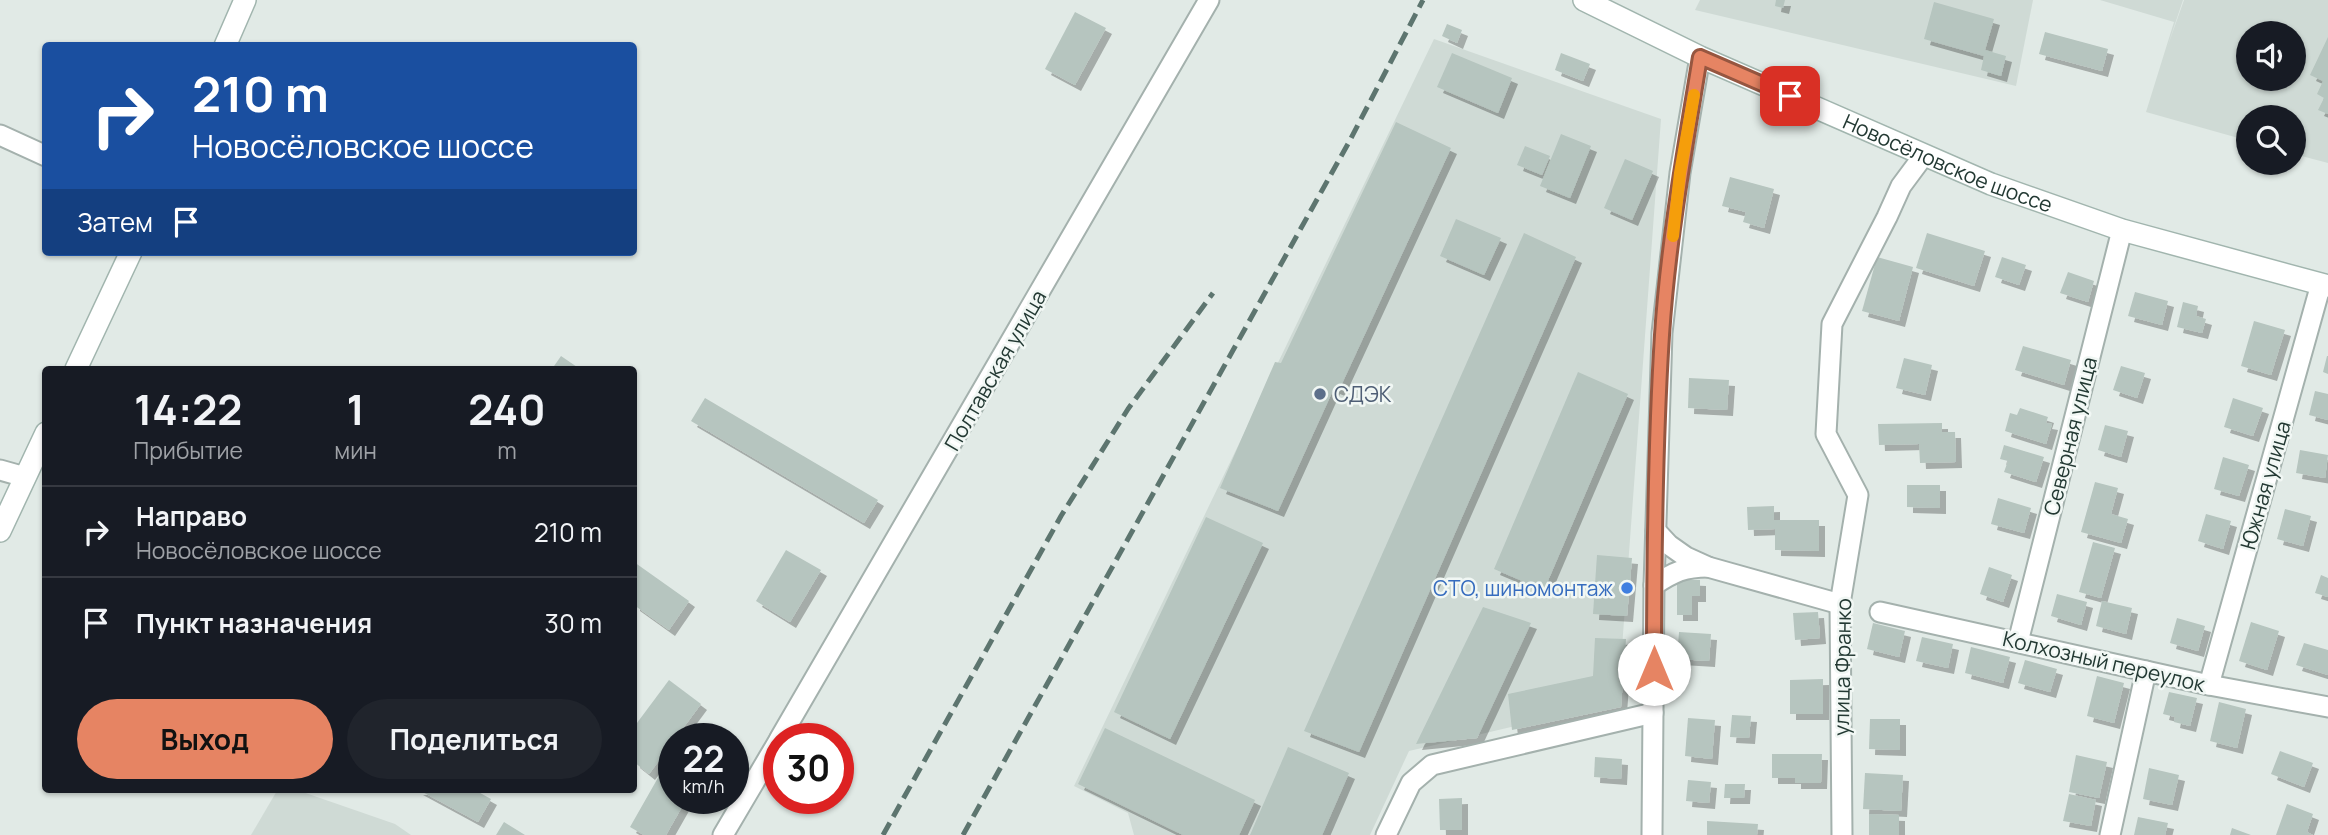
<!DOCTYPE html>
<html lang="ru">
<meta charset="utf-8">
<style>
:root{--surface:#171b24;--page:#20242c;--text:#f1f3f6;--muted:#9ea1a6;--line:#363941;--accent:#e68463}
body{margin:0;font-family:Manrope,sans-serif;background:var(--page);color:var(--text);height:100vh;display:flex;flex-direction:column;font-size:26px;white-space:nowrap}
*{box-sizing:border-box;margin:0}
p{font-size:23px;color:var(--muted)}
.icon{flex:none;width:38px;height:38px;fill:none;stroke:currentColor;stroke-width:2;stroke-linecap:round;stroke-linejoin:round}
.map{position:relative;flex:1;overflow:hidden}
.panel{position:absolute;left:42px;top:366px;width:595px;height:427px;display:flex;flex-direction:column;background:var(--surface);border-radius:7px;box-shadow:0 2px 5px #0004}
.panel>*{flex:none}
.hud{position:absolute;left:42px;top:42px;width:595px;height:214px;border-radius:7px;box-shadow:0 2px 5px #0004;background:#1a4fa0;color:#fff;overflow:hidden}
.controls{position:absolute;left:2236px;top:21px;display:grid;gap:14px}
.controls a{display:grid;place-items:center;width:70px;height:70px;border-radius:50%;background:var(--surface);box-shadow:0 2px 5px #0004;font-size:35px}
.speed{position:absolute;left:658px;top:723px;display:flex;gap:14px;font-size:35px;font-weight:700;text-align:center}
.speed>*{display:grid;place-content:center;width:91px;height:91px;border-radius:50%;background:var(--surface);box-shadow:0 2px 5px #0004;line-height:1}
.speed small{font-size:18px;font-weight:400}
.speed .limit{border:10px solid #d22;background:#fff;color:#111}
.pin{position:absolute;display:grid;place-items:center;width:60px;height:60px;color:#fff;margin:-30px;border-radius:14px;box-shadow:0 4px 10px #0006}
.me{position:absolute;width:77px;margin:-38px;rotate:0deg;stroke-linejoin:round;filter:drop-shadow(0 0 5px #0008)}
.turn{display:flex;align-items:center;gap:24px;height:147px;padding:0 35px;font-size:32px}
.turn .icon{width:91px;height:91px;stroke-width:2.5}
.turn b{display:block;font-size:49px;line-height:60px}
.then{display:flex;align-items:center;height:66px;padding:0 35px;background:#0003;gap:14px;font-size:26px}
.eta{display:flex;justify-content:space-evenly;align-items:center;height:119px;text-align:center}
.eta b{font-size:42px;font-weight:700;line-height:49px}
.button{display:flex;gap:14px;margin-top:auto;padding:14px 35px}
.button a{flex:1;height:80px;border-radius:42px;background:var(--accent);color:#111;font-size:28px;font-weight:700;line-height:80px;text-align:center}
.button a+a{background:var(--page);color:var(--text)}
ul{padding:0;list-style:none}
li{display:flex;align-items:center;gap:21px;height:91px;padding:0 35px;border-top:2px solid var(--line)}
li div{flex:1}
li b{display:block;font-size:26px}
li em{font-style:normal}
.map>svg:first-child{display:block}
.built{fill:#cfdad5;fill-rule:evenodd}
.building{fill:#b6c5bf;filter:url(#shadow)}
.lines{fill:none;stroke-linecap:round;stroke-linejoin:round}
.street-casing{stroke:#a4b1ad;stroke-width:23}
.secondary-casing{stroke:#a1b5ae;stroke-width:24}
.street{stroke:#fff;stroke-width:19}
.secondary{stroke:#fff;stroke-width:21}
.rail{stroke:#5d756f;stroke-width:5;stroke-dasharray:14 7;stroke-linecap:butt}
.route-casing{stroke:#965640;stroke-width:18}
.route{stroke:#e68463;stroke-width:12}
.slow{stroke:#f59e0b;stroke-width:12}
.service-dot{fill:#5c6f8a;stroke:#f1f7f4;stroke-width:2.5}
.shop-dot{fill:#3f7fe0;stroke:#f1f7f4;stroke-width:2.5}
.labels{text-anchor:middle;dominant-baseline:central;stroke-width:5;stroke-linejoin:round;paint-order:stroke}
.street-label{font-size:21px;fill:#233933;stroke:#f1f7f4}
.service-label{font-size:21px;fill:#4e5e75;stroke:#f1f7f4;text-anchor:start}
.shop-label{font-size:21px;fill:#366cbe;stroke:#f1f7f4;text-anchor:end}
</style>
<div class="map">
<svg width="2328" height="835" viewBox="0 0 2328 835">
<defs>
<filter id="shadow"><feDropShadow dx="6" dy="6" stdDeviation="0" flood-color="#0004"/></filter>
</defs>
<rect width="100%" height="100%" fill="#e1eae6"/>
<g class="built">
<path d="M1700 0H2033L2016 86 1695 10Z"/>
<path d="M2100 0H2183L2167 48 2184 0H2328V163L2294 154V117H2249V141L2146 112 2174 22ZM2249 33H2294V79H2249Z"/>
<path d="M1434 39 1661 119 1618 702 1409 751 1370 835H1134L1128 813 1074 786Z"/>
<path d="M278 789H294L395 824 411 835H251Z"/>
</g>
<g class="building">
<path d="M1776 0H1785L1783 8 1775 6Z"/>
<path d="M1934 2 1994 19 1985 50 2006 56 2001 76 1981 70 1984 56 1924 39Z"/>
<path d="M1075 12 1106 28 1075 85 1045 69Z"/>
<path d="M1447 24 1462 30 1457 43 1442 36Z"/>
<path d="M2045 32 2108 49 2102 71 2039 54Z"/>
<path d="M2328 37V114L2318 110 2324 98 2317 94 2323 81 2310 75Z"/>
<path d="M1452 53 1512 78 1498 113 1437 87Z"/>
<path d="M1561 53 1590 64 1583 81 1555 70Z"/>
<path d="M1396 122 1451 148 1339 390 1334 388 1278 511 1220 488 1275 362 1281 363Z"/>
<path d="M1561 134 1591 146 1570 198 1540 186Z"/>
<path d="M1525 146 1550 156 1542 175 1517 165Z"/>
<path d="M1625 159 1653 171 1632 220 1604 208Z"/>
<path d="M1730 177 1774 189 1764 228 1743 222 1746 212 1722 206Z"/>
<path d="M1456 219 1501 238 1484 275 1440 256Z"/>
<path d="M1524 233 1576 257 1359 752 1304 731Z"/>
<path d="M1927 233 1985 251 1974 286 1916 268Z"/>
<path d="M1877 257 1913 267 1899 321 1862 311Z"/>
<path d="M2002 257 2026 265 2019 285 1995 277Z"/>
<path d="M2068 272 2094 281 2088 302 2060 293Z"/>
<path d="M2135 292 2168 301 2162 325 2128 316Z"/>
<path d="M2183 302 2198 306 2196 316 2206 319 2202 333 2177 327Z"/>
<path d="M2254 321 2285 330 2271 375 2241 366Z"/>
<path d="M2023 346 2071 360 2064 385 2015 370Z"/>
<path d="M561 356 580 369H552Z"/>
<path d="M2327 356H2328V374L2323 372Z"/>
<path d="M1904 358 1932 365 1925 395 1896 388Z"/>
<path d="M2121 366 2145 373 2137 398 2113 390Z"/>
<path d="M1578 372 1628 394 1544 590 1494 569Z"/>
<path d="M1689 378 1729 380 1727 410 1688 408Z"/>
<path d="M2315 391 2328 394V420L2309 415Z"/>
<path d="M705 398 878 500 864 523 691 421Z"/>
<path d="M2233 398 2263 408 2253 436 2224 427Z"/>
<path d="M2020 408 2048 417 2046 423 2052 424 2046 444 2005 431 2010 413 2017 415Z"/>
<path d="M1942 423V432H1955L1956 462 1920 463 1919 444 1879 445 1878 424Z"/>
<path d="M2105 425 2128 431 2121 457 2098 450Z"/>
<path d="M2004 445 2044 457 2036 482 2004 472 2008 461 2000 459Z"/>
<path d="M2300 450 2328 455 2325 478 2296 473Z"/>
<path d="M2223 457 2249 465 2239 496 2214 489Z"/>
<path d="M2095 482 2118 488 2111 514 2128 519 2121 543 2081 532Z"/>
<path d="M1907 485H1940V508L1907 507Z"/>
<path d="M1998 498 2031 508 2024 533 1991 524Z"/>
<path d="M1774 506V520H1819V551L1775 550V529L1748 530 1747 507Z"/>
<path d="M2285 509 2311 516 2303 546 2277 539Z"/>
<path d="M2206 514 2231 521 2223 549 2198 541Z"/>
<path d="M1206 517 1263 543 1170 739 1114 712Z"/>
<path d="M2093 542 2115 548 2101 598 2079 592Z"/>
<path d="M786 550 821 570 790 622 756 601Z"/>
<path d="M1597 555 1632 558 1627 616 1593 614Z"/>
<path d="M634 562 689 601 669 630 634 605Z"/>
<path d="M1989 567 2012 575 2003 602 1980 594Z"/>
<path d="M2321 575 2328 578V597L2315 593Z"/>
<path d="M1677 579 1700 580V596H1692V615H1677Z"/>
<path d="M2057 594 2087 602 2081 625 2051 616Z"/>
<path d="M2102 601 2132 608 2126 634 2096 626Z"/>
<path d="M1483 607 1531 623 1477 738 1416 744Z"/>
<path d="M1818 612 1820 638 1795 640 1793 613Z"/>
<path d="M2177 618 2205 626 2198 651 2170 643Z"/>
<path d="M2251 622 2279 631 2267 670 2239 661Z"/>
<path d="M1873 623 1905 631 1899 657 1867 649Z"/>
<path d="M1679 632 1711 634 1709 661 1677 659Z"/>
<path d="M1922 637 1953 644 1948 668 1916 661Z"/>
<path d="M1595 638 1626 639 1621 707 1512 730 1508 694 1593 676Z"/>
<path d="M2304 643 2328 650V675L2296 665Z"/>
<path d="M1971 647 2010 657 2003 683 1965 673Z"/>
<path d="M2025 660 2057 669 2050 692 2018 683Z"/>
<path d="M2097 676 2124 683 2114 723 2087 716Z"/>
<path d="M1823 679V714H1790V680Z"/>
<path d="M669 680 701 704 649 774 634 762V727Z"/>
<path d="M2169 692 2197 698 2190 726 2174 722 2175 717 2163 714Z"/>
<path d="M2219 702 2246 709 2237 748 2210 741Z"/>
<path d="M1732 715 1751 716 1749 738 1730 737Z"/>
<path d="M1688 718 1715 720 1712 759 1685 756Z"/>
<path d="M1870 719H1900V750L1869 749Z"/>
<path d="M1105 728 1255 800 1239 835H1183L1078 784Z"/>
<path d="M1288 747 1349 773 1322 835H1250Z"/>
<path d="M2280 751 2313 763 2304 787 2271 774Z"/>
<path d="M1772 754H1822L1821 783H1795V778H1772Z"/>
<path d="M2076 755 2107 762 2099 798 2069 792Z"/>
<path d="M1595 757 1622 759 1621 779 1594 777Z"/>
<path d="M2149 768 2179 775 2172 805 2143 799Z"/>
<path d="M1865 773 1903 775 1901 811 1863 809Z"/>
<path d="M659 776 674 784V798H687L666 835H644L630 827Z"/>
<path d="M1688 780 1711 782 1709 803 1686 801Z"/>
<path d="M1725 784H1745L1744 798H1724Z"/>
<path d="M417 789H473L491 799 478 822Z"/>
<path d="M2069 794 2096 800 2091 826 2063 821Z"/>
<path d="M1462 798V830H1440L1439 799Z"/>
<path d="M2287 804 2313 814 2307 832 2313 835H2276Z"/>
<path d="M1869 814 1899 815V835H1869Z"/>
<path d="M2138 817 2168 823 2165 835H2134Z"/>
<path d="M1707 821 1758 824 1757 835H1707Z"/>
<path d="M504 822 525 835H496Z"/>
<path d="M2232 828 2251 835H2230Z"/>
</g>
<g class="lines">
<defs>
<g id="street">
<path d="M0 135 46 156"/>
<path d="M0 470 25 477"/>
<path d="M1656 531 1669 545 1686 557 1708 567 1840 604"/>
<path d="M1654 585C1674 572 1684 567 1708 567"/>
<path d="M1880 612 2209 685 2328 707"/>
<path d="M2018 642 2122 230"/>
<path d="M2209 685 2321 284"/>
<path d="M780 738 1209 0"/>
<path d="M723 835 779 740"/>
<path d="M1386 835 1411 783 1432 765 1653 713"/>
<path d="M1652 835 1654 585 1662 333 1680 173 1700 57"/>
<path d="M1842 835 1840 604 1858 495 1826 434 1832 324 1887 217 1901 186 1924 155"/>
<path d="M2110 835 2146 671"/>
</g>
<g id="secondary">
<path id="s1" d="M1584 0 1700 57 1991 184 2122 230 2328 286"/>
<path d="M225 46 245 0"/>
<path d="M76 369 131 252"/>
<path d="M0 531 46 433"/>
</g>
</defs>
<use href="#street" class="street-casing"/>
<use href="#secondary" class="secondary-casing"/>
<use href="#street" class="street"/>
<use href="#secondary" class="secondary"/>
<g class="rail">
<path d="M883 835 1061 516 1128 409 1213 293"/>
<path d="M963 835 1349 142 1423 0"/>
</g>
</g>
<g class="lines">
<defs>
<path id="route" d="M1654 669C1654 558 1655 446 1662 335 1668 242 1685 149 1700 57L1790 96"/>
</defs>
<use href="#route" class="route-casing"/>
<use href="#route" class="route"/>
<path class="slow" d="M1673 236 1680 173 1694 95"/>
</g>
<circle class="service-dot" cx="1320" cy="394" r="7"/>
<circle class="shop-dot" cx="1627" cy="588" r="7"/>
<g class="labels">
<g class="street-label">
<text stroke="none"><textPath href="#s1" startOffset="399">Новосёловское шоссе</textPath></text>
<text transform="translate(995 370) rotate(-60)">Полтавская улица</text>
<text transform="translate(2070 436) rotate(-76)">Северная улица</text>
<text transform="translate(2265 485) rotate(-74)">Южная улица</text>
<text transform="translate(2104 661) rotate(13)">Колхозный переулок</text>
<text transform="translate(1842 667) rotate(-89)">улица Франко</text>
</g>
<g class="service-label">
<text x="1334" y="394">СДЭК</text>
</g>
<g class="shop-label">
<text x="1613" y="588">СТО, шиномонтаж</text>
</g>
</g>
</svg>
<div class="controls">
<a><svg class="icon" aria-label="sound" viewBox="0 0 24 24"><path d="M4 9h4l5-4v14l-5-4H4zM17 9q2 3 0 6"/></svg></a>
<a><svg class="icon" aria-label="search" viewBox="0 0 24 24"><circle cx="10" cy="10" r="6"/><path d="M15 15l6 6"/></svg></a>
</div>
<div class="speed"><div>22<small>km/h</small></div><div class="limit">30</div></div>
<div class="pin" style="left:1790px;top:96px;background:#d93025"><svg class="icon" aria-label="arrive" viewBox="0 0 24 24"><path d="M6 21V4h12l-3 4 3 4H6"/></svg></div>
<svg class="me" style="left:1654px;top:669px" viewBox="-20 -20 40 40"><circle r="19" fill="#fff"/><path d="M0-13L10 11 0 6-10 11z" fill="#e68463"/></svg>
<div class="hud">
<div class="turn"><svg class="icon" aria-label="right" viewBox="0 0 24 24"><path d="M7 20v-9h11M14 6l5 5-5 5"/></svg><div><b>210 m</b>Новосёловское шоссе</div></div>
<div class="then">Затем<svg class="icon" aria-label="arrive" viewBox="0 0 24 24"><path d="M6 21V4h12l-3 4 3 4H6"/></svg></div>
</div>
<section class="panel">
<div class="eta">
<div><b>14:22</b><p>Прибытие</p></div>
<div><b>1</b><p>мин</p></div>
<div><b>240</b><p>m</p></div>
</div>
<ul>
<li><svg class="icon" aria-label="right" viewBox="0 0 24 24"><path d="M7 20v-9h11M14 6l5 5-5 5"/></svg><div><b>Направо</b><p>Новосёловское шоссе</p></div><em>210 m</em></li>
<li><svg class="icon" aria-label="arrive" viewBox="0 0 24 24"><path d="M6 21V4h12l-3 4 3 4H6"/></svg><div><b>Пункт назначения</b></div><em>30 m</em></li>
</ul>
<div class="button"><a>Выход</a><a>Поделиться</a></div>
</section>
</div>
